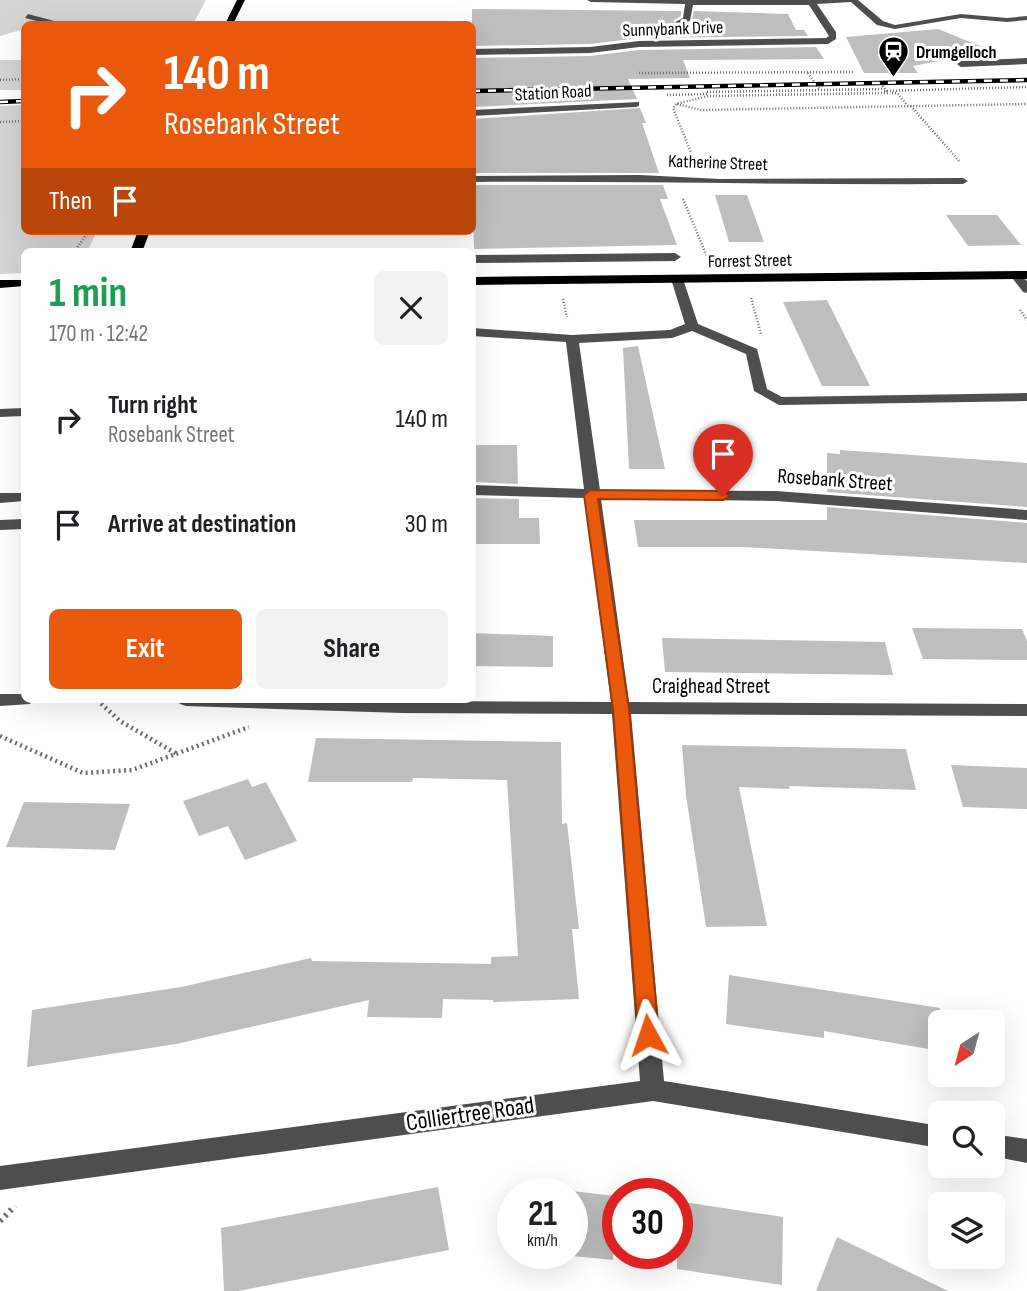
<!DOCTYPE html>
<meta charset="utf-8">
<style>
:root{--surface:#fff;--page:#f2f2f2;--text:#202124;--muted:#757577;--accent:#ea580c}
body{margin:0;font-family:"Sofia Sans Condensed",sans-serif;background:var(--page);color:var(--text);height:100vh;display:flex;flex-direction:column;font-size:26px;white-space:nowrap}
*{box-sizing:border-box;margin:0}
p{font-size:23px;color:var(--muted)}
.icon{flex:none;width:38px;height:38px;fill:none;stroke:currentColor;stroke-width:2;stroke-linecap:round;stroke-linejoin:round}
.map{position:relative;flex:1;overflow:hidden}
.panel{position:absolute;left:21px;top:248px;width:455px;height:455px;display:flex;flex-direction:column;background:var(--surface);border-radius:10px;box-shadow:0 7px 28px #0002}
.panel>*{flex:none}
.banner{position:absolute;left:21px;top:21px;width:455px;height:214px;border-radius:10px;box-shadow:0 7px 28px #0002;background:#ea580c;color:#fff;overflow:hidden}
.needle{width:46px;rotate:216deg}
.tools{position:absolute;left:928px;top:1010px;display:grid;gap:14px}
.tools a{display:grid;place-items:center;width:77px;height:77px;border-radius:10px;background:var(--surface);box-shadow:0 7px 28px #0002;font-size:35px}
.speed{position:absolute;left:497px;top:1178px;display:flex;gap:14px;font-size:35px;font-weight:700;text-align:center}
.speed>*{display:grid;place-content:center;width:91px;height:91px;border-radius:50%;background:var(--surface);box-shadow:0 7px 28px #0002;line-height:1}
.speed small{font-size:18px;font-weight:400}
.speed .limit{border:10px solid #d22;background:#fff;color:#111}
.pin{position:absolute;display:grid;place-items:center;width:60px;height:60px;color:#fff;margin:-72px -30px;border-radius:50% 50% 50% 0;rotate:-45deg;box-shadow:0 0 7px #0007}
.pin .icon{rotate:45deg}
.me{position:absolute;width:77px;margin:-38px;rotate:355deg;stroke-linejoin:round;filter:drop-shadow(0 0 5px #0008)}
.turn{display:flex;align-items:center;gap:24px;height:147px;padding:0 28px;font-size:32px}
.turn .icon{width:91px;height:91px;stroke-width:2.5}
.turn b{display:block;font-size:49px;line-height:60px}
.then{display:flex;align-items:center;height:66px;padding:0 28px;background:#0003;gap:14px;font-size:26px}
.round{display:grid;place-items:center;flex:none;width:74px;height:74px;border-radius:10px;background:var(--page)}
.headline{display:flex;align-items:center;justify-content:space-between;height:119px;padding:0 28px}
h1{font-size:42px;font-weight:700;line-height:52px;color:#1e9e55}
.primary-button{display:flex;gap:14px;margin-top:auto;padding:14px 28px}
.primary-button a{flex:1;height:80px;border-radius:10px;background:var(--accent);color:#fff;font-size:28px;font-weight:700;line-height:80px;text-align:center}
.primary-button a+a{background:var(--page);color:var(--text)}
ul{padding:0;list-style:none}
li{display:flex;align-items:center;gap:21px;height:105px;padding:0 28px}
li div{flex:1}
li b{display:block;font-size:26px}
li em{font-style:normal}
.map>svg:first-child{display:block}
.green{fill:#d5d5d5}
.building{fill:#bebebe}
.lines{fill:none;stroke-linecap:round;stroke-linejoin:round}
.path-far2{stroke:#707070;stroke-width:2.5;stroke-dasharray:1 2;stroke-linecap:butt}
.path-far1{stroke:#707070;stroke-width:4.5;stroke-dasharray:2 3.5;stroke-linecap:butt}
.path{stroke:#707070;stroke-width:6;stroke-dasharray:2.5 4.5;stroke-linecap:butt}
.minor{fill:#4e4e4e;fill-rule:evenodd}
.major{fill:#000;fill-rule:evenodd}
.rail-casing{stroke:#000;stroke-width:4.5}
.rail{stroke:#fff;stroke-width:2.5;stroke-dasharray:8;stroke-linecap:butt}
.route{fill:#ea580c;stroke:#983908;stroke-width:2}
.labels{text-anchor:middle;dominant-baseline:central;stroke-width:6;stroke-linejoin:round;paint-order:stroke}
.far-street-label{font-size:18px;fill:#000;stroke:#fff}
.far-poi-label{font-size:18px;font-weight:bold;fill:#000;stroke:#fff;text-anchor:start}
.street-label{font-size:21px;fill:#000;stroke:#fff}
.near-street-label{font-size:24px;fill:#000;stroke:#fff}
</style>
<div class="map">
<svg width="1027" height="1291" viewBox="0 0 1027 1291">
<rect width="100%" height="100%" fill="#fff"/>
<g class="green">
<path d="M0 0H206L193 24H69L55 21 24 24V29L0 36Z"/>
<rect x="0" y="60" width="24" height="30"/>
<path d="M24 105V231H97L87 252H24V273L0 274V106Z"/>
</g>
<g class="building">
<path d="M472 9 681 11V16L673 21 680 27 691 24 694 11 788 14 796 30H804L808 36 639 38 590 44 472 46Z"/>
<path d="M938 29 985 48 967 51 974 54 913 66 918 73H864L846 37Z"/>
<path d="M816 47 824 59 683 60 690 78 628 79 637 99 472 107V58L590 56 639 50Z"/>
<path d="M640 108 646 123H642L659 173H472V119Z"/>
<path d="M472 185H663L668 199H660L677 245 474 249Z"/>
<path d="M715 195H747L764 242H729Z"/>
<path d="M946 215H997L1021 245 968 246Z"/>
<path d="M827 300 870 386H822L783 302Z"/>
<path d="M638 346 665 469H629L623 348Z"/>
<path d="M472 445H517L518 484 472 482Z"/>
<path d="M840 450 1027 463V507L827 492V453L840 454Z"/>
<path d="M472 498 519 499V518H539L540 544H472Z"/>
<path d="M827 507 1027 523V563L743 547H638L634 520H827Z"/>
<path d="M912 628 1022 629 1027 641V660L923 659Z"/>
<path d="M472 633 553 636V667L472 666Z"/>
<path d="M662 638 885 642 893 675 665 672Z"/>
<path d="M316 738 561 742 562 824 567 823 579 929H572L579 999 493 1002V1000L443 999 442 1018 367 1017 369 1000 176 1044 27 1067 32 1010 181 987 311 958 312 961 491 964V957L518 956 507 780 413 778 412 782H308Z"/>
<path d="M682 745 906 749 916 790 789 786 790 789 739 787 767 926 706 927 686 795Z"/>
<path d="M951 765 1027 768V809L963 807Z"/>
<path d="M248 779 252 787 266 782 297 841 245 860 228 826 199 836 183 801Z"/>
<path d="M24 802 130 804 115 850 6 847Z"/>
<path d="M729 975 940 1008V1051L824 1031V1038L726 1024Z"/>
<path d="M438 1187 449 1250 238 1291H224L221 1228Z"/>
<path d="M572 1191 616 1196 613 1260 572 1256Z"/>
<path d="M677 1201 783 1217 782 1285 677 1269Z"/>
<path d="M837 1237 948 1291H816Z"/>
</g>
<g class="lines">
<g class="path-far2">
<path d="M639 73 854 72"/>
<path d="M808 73 819 89"/>
<path d="M0 80 24 79"/>
<path d="M884 91 1027 87"/>
<path d="M707 92 884 89"/>
<path d="M892 93H897L908 106"/>
<path d="M667 95 708 94"/>
<path d="M677 104 701 110 1027 104"/>
<path d="M911 106 959 161"/>
<path d="M0 122 24 121"/>
<path d="M694 160 673 108 676 104 708 96 888 93 882 85"/>
<path d="M683 199 708 259"/>
<path d="M74 252 89 231"/>
<path d="M751 298 761 334"/>
<path d="M563 299 567 317"/>
<path d="M1020 310 1027 320"/>
</g>
<g class="path-far1">
<path d="M97 700 120 721 177 754"/>
<path d="M0 736 83 773 132 770 249 727"/>
</g>
<path class="path" d="M0 1221 15 1206"/>
<g class="minor">
<path d="M587 0H858L883 21 895 25 961 14 1007 18 1027 16V20L1007 22 961 18 895 29 877 25 851 2 817 4 836 32V39L828 44 639 47 590 53 472 55V49L590 47 639 41 826 38 829 36 809 5H693L690 21 679 24 675 22 683 18 685 4 591 2Z"/>
<path d="M28 14 58 22 59 24H48L25 18Z"/>
<path d="M1027 58V64L961 67 957 64 961 61Z"/>
<path d="M639 102V106L636 107 472 116V110Z"/>
<path d="M640 175 720 179 963 178 968 181 963 184C799 185 636 181 472 182V176Z"/>
<path d="M472 255 675 253 681 257 675 261 472 263Z"/>
<path d="M1016 271 1027 281V293L1023 292 1010 275Z"/>
<path d="M677 275 683 279 698 324 757 349 767 389 782 397 1027 393V401L779 405 754 391 746 354 692 331 672 338 579 343 600 490 776 491 1027 510V520L776 501 601 499 629 702 1027 704V716L631 714 664 1081 940 1126V1148L653 1101 0 1190V1166L640 1081 612 714 403 713 186 706 180 704 177 700 611 702 585 498 472 495V485L584 489 566 342 472 336V328L572 335 670 330 685 324 671 279Z"/>
<path d="M24 408V416L0 417V409Z"/>
<path d="M0 493H24V501L0 503Z"/>
<path d="M24 519V529L0 530V520Z"/>
<path d="M0 694H24V700H33L30 704 0 706Z"/>
<path d="M992 1134 1027 1139V1163L992 1156Z"/>
</g>
<g class="major">
<path d="M237 0H245L233 24H225Z"/>
<path d="M138 231H150L142 252H130Z"/>
<path d="M1027 271V279L472 285V277Z"/>
<path d="M0 280H24V286L0 288Z"/>
</g>
<defs>
<g id="rail">
<path d="M472 91 1027 80"/>
<path d="M0 102 24 101"/>
</g>
</defs>
<use href="#rail" class="rail-casing"/>
<use href="#rail" class="rail"/>
</g>
<path class="route" d="M591 490 723 491 730 496 723 500 598 499 629 709 659 1035 656 1042 648 1044 641 1042 638 1035 613 709 584 495Z"/>
<defs>
<symbol id="station-pin" viewBox="-11 -11 22 30"><path d="M0 17L-7.5 6A9.5 9.5 0 1 1 7.5 6Z" fill="#000" stroke="#fff"/><path d="M-3-6H3Q5-6 5-4V2Q5 4 3 4L4.5 6H3L1.5 4h-3L-3 6H-4.5L-3 4Q-5 4-5 2V-4Q-5-6-3-6ZM-3.5-4v3h7v-3ZM-3.5 1v1.5H-2V1ZM2 1v1.5H3.5V1Z" fill="#fff"/></symbol>
</defs>
<g fill-rule="evenodd">
<use href="#station-pin" x="876" y="34" width="35" height="47"/>
</g>
<g class="labels">
<g class="far-street-label">
<text transform="translate(673 29) rotate(-2)">Sunnybank Drive</text>
<text transform="translate(553 93) rotate(-3)">Station Road</text>
<text transform="translate(718 163) rotate(2)">Katherine Street</text>
<text transform="translate(750 261) rotate(-1)">Forrest Street</text>
</g>
<g class="far-poi-label">
<text x="916" y="52">Drumgelloch</text>
</g>
<g class="street-label">
<text transform="translate(835 480) rotate(4)">Rosebank Street</text>
<text x="711" y="686">Craighead Street</text>
</g>
<g class="near-street-label">
<text transform="translate(470 1114) rotate(-8)">Colliertree Road</text>
</g>
</g>
</svg>
<div class="tools">
<a><svg class="needle" viewBox="-14 -14 28 28"><path d="M0-13l5 13h-10z" fill="#e53935"/><path d="M0 13l5-13h-10z" fill="#757577"/></svg></a>
<a><svg class="icon" aria-label="search" viewBox="0 0 24 24"><circle cx="10" cy="10" r="6"/><path d="M15 15l6 6"/></svg></a>
<a><svg class="icon" aria-label="layers" viewBox="0 0 24 24"><path d="M12 4l9 5-9 5-9-5zM3 14l9 5 9-5"/></svg></a>
</div>
<div class="speed"><div>21<small>km/h</small></div><div class="limit">30</div></div>
<div class="pin" style="left:723px;top:496px;background:#d93025"><svg class="icon" aria-label="arrive" viewBox="0 0 24 24"><path d="M6 21V4h12l-3 4 3 4H6"/></svg></div>
<svg class="me" style="left:648px;top:1035px" viewBox="-20 -20 40 40"><path d="M0-17L14 15 0 8-14 15z" fill="#ea580c" stroke="#fff" stroke-width="4"/></svg>
<div class="banner">
<div class="turn"><svg class="icon" aria-label="right" viewBox="0 0 24 24"><path d="M7 20v-9h11M14 6l5 5-5 5"/></svg><div><b>140 m</b>Rosebank Street</div></div>
<div class="then">Then<svg class="icon" aria-label="arrive" viewBox="0 0 24 24"><path d="M6 21V4h12l-3 4 3 4H6"/></svg></div>
</div>
<section class="panel">
<div class="headline"><div><h1>1 min</h1><p>170 m · 12:42</p></div><a class="round"><svg class="icon" aria-label="close" viewBox="0 0 24 24"><path d="M6 6l12 12M18 6L6 18"/></svg></a></div>
<ul>
<li><svg class="icon" aria-label="right" viewBox="0 0 24 24"><path d="M7 20v-9h11M14 6l5 5-5 5"/></svg><div><b>Turn right</b><p>Rosebank Street</p></div><em>140 m</em></li>
<li><svg class="icon" aria-label="arrive" viewBox="0 0 24 24"><path d="M6 21V4h12l-3 4 3 4H6"/></svg><div><b>Arrive at destination</b></div><em>30 m</em></li>
</ul>
<div class="primary-button"><a>Exit</a><a>Share</a></div>
</section>
</div>
